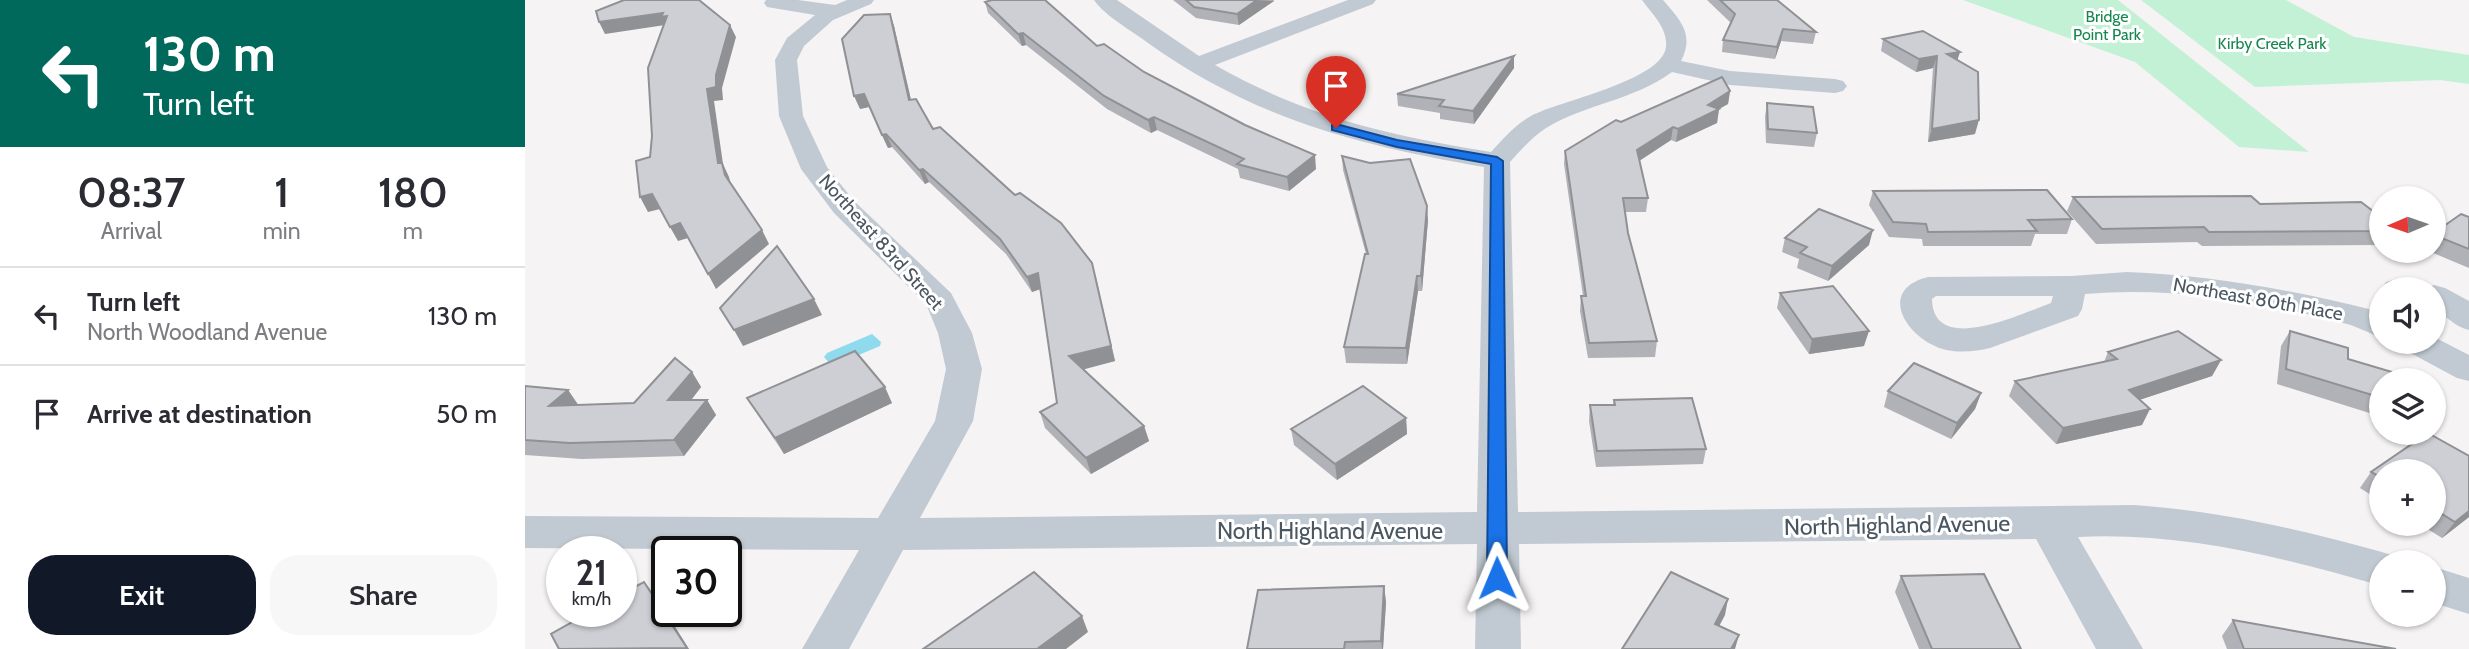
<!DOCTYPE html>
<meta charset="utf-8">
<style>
:root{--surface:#fff;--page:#f7f7f7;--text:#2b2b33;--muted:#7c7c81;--line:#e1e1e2;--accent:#111827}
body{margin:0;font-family:Cabin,sans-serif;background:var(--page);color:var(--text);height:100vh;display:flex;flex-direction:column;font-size:26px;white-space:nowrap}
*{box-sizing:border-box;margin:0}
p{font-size:23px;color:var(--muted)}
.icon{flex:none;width:38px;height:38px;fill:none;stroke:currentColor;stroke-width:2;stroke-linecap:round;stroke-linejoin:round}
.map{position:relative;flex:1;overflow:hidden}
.details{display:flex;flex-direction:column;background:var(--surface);width:525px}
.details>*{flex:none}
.top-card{background:#00695c;color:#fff;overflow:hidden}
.needle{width:46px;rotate:268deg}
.tools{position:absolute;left:1844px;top:186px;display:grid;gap:14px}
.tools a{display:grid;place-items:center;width:77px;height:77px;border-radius:50%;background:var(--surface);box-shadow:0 2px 5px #0004;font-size:35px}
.speed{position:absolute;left:21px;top:536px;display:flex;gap:14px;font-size:35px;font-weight:700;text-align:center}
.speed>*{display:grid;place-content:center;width:91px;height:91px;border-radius:50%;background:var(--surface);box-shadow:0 2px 5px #0004;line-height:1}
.speed small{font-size:18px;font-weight:400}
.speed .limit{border:4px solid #111;border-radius:10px;background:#fff;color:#111}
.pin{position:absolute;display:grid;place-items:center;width:60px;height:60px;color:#fff;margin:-72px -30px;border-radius:50% 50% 50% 0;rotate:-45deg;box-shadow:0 0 7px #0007}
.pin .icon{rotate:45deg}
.me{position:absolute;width:77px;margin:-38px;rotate:359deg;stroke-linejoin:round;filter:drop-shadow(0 0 5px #0008)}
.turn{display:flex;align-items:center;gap:24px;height:147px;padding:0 28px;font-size:32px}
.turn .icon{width:91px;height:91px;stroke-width:2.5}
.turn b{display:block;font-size:49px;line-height:60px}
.eta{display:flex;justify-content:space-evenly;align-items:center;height:119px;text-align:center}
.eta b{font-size:42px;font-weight:600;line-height:49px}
.cta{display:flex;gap:14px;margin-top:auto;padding:14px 28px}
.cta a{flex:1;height:80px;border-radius:28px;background:var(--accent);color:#fff;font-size:28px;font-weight:600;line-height:80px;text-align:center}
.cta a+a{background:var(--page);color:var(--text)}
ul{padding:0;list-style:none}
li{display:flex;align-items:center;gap:21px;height:98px;padding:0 28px;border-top:2px solid var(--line)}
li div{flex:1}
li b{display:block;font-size:26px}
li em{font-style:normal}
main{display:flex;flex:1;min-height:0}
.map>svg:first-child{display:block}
.green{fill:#c3f1d5}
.water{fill:#90daee}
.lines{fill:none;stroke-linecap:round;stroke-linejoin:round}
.street{fill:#c1cad2;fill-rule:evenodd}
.wall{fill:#b0b2b7}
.shaded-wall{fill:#909195}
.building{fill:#cdcfd5;stroke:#909195;stroke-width:2}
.route{fill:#1a73e8;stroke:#114b97;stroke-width:2}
.labels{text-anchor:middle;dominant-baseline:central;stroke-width:6;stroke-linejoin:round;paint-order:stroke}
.far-park-label{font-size:16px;fill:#17864f;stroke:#fff}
.street-label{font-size:19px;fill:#4a5661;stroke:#fff}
.near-street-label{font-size:23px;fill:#4a5661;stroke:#fff}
</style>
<main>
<section class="details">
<div class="top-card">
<div class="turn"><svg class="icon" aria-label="left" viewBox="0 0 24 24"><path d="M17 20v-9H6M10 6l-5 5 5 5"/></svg><div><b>130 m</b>Turn left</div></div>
</div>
<div class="eta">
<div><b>08:37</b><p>Arrival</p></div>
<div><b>1</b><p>min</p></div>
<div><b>180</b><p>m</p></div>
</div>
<ul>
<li><svg class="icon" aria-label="left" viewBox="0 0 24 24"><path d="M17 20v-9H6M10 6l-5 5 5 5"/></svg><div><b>Turn left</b><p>North Woodland Avenue</p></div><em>130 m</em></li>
<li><svg class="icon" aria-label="arrive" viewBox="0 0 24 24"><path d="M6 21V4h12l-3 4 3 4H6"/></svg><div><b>Arrive at destination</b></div><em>50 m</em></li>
</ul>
<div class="cta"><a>Exit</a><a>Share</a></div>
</section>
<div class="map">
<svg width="1944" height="649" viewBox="0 0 1944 649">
<rect width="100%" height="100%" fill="#f5f3f3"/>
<g class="green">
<path d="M1438 0H1593L1784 152 1714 147 1610 62Z"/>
<path d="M1616 0H1761L1829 37 1944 55V84L1915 80 1730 87Z"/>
</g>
<path class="water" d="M347 334 356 342 355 346 310 365H306L299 357 302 353Z"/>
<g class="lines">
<g class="street">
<path d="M241 0H273L310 5 322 0H349L346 4 308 20 279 46 272 60 278 116 302 167 329 201 426 293 447 333 457 369 448 421 395 518 952 512 959 167C832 145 730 119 623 43 606 30 581 17 569 0H592L674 56 823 0H851L848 4 690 65C781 117 863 135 966 152 978 139 990 125 1006 116 1033 101 1137 81 1141 47 1143 28 1127 14 1117 0H1138C1155 20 1170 34 1156 61L1205 71 1310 79 1318 81 1322 86 1318 91 1310 93 1205 85 1147 72C1109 100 1061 104 1021 128 1007 137 996 150 985 162L993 512 1609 505C1694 511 1775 529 1857 552L1872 557 1875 562H1857V586C1758 557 1657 532 1553 537L1618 649H1571L1511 539 994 544 996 649H950L952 544 378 550 324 649H277L334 550 0 548V516L353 518 410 421 421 369 413 333 401 304 309 213 276 169 254 116 250 60 262 38 290 15 242 7 239 3Z"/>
<path d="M1602 272C1685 275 1767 290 1848 310L1857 314V337C1844 334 1834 327 1822 324 1737 302 1648 286 1560 294L1557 309 1553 316 1465 348C1449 352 1425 354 1410 346 1377 331 1355 289 1403 277L1546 276ZM1411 296H1528L1526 303C1498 313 1408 357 1407 299Z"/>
<path d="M1872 279 1886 282 1891 289H1856L1861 282Z"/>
<path d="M1909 285 1920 288 1944 301V330C1930 327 1922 316 1909 309V289H1897Z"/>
<path d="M1909 337 1944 355V381L1932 378 1878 349 1873 341H1909Z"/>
<path d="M1909 567 1944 578V614L1909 603Z"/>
</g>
</g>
<g class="wall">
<path d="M648 0H749V1L714 25 671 18Z"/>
<path d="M1182 0H1252L1291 32 1288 44 1256 41 1250 59 1197 52 1198 40 1206 23Z"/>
<path d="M460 2 572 46 791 169 764 191 715 178 713 169 632 130 626 133 582 109 501 45 497 46 463 13Z"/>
<path d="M365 14 369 26 386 100 408 129 571 277 590 361 558 369 619 426 624 441 566 474 520 428 515 412 532 403 516 289 507 292 481 254 404 182 400 184 367 147 363 148 344 107 335 109Z"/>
<path d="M1358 39 1435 52 1432 60 1450 134 1403 142 1408 68 1391 72 1356 51Z"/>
<path d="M989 68 949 124 915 119V113L873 106 872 94Z"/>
<path d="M1205 91 1203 104 1194 109 1192 123 1151 142 1146 140 1114 161 1123 198 1121 212H1100L1103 233 1132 341 1130 357 1063 358 1055 311 1056 296H1058L1039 164 1040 151 1096 122Z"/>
<path d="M1242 103 1292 133 1289 147 1241 143 1240 117Z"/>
<path d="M817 156 903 220 897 291H893L882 364 821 363 819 347 841 254 818 170Z"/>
<path d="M1348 191 1547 219 1542 234H1510L1506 246H1398L1397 239 1364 237 1344 205Z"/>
<path d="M1548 197 1735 204 1857 218V245L1677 246 1672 242 1571 244 1542 211Z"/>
<path d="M1944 217V268L1901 250H1909V233Z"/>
<path d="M1260 238 1344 245 1303 281 1272 268 1274 259 1257 252Z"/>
<path d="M1255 293 1339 346 1284 354 1252 308Z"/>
<path d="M1765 331 1823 359 1857 380V417L1752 384 1756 346Z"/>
<path d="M1583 352 1696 360 1687 376 1614 400 1617 425 1531 444 1484 396 1490 381 1579 362Z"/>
<path d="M167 372 176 387 166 400H182L191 415 159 456 57 459 0 455V386L43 390 53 405 109 403Z"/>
<path d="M1363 391 1456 393 1450 409 1426 439 1359 407Z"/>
<path d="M222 398 367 403 259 454Z"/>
<path d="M1089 400 1181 449 1178 464 1071 467 1064 421 1065 405H1088Z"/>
<path d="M881 418 882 434 812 480 769 445 766 429Z"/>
<path d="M1944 456V517L1917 538 1893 523H1909V471H1857V502L1835 488 1846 472Z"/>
<path d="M1376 576 1496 649H1394L1370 592Z"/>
<path d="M859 586 861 602 858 649H722Z"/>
<path d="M1708 620 1871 649H1702L1697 636Z"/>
</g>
<g class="shaded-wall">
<path d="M732 0 749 1 714 25 712 14Z"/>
<path d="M138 13 142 16 140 25 80 34 74 22Z"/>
<path d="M365 14 369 26 389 113 384 100Z"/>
<path d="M205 25 211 37 197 88 198 100 189 101 198 164 204 177 207 189 193 163 182 89 191 75Z"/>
<path d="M1258 29 1256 41 1250 59 1252 47Z"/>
<path d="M498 33 501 45 497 46 493 34Z"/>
<path d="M1435 52 1431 64 1422 54Z"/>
<path d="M989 56V68L949 124 948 111Z"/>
<path d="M1412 56 1408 68 1391 72 1394 59Z"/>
<path d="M1205 91 1203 104 1192 110 1194 109 1192 123 1151 142 1153 129 1183 105Z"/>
<path d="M339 94 344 107 335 109 329 96Z"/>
<path d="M629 117 632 130 626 133 623 120Z"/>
<path d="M1454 120 1450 134 1403 142 1407 129Z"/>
<path d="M1148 127 1146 140 1111 163 1112 150Z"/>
<path d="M361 134 367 147 363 148 357 135Z"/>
<path d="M790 155 791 169 764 191 762 177Z"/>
<path d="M398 169 404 182 400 184 394 170Z"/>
<path d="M127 194 135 209 123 212 115 197Z"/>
<path d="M902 206 903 220 897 291 896 276Z"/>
<path d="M155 223 163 238 153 241 145 227Z"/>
<path d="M237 230 244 244 191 289 183 274Z"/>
<path d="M1348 230 1344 245 1303 281 1307 266Z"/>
<path d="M567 263 590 361 549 372 544 356Z"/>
<path d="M513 273 518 288 507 292 502 277Z"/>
<path d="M892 276 893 291 882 364 881 348Z"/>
<path d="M289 299 297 315 218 346 209 330Z"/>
<path d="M1344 331 1339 346 1284 354 1287 339Z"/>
<path d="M1696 360 1687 376 1596 406 1604 390Z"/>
<path d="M167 372 176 387 154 416 143 400Z"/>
<path d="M360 387 367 403 259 454 250 438Z"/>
<path d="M43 390 54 406H24Z"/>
<path d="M1456 393 1450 409 1426 439 1432 423Z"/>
<path d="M182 400 191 415 159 456 149 440Z"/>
<path d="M1625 409 1617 425 1531 444 1538 428Z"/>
<path d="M881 418 882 434 812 480 810 464Z"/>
<path d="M619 426 624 441 566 474 561 458Z"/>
<path d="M1944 511V517L1917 538 1930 522Z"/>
<path d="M119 582 132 598 164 649H160Z"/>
<path d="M859 586 861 602 858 649H857L856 641Z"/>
<path d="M1203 599 1200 615 1187 640 1190 624Z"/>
<path d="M557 616 563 632 541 649H512Z"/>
<path d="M1214 635 1210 649H1206Z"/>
</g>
<g class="building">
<path d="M99 0H174L205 25 191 75V87L182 89 193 163H197L200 175 237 230 183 274 155 223 145 227 127 194 115 197 111 161 125 157 127 136 123 68 142 16 136 17 138 13 74 22 71 11Z"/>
<path d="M467 0H520L572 46 579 44 619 72 720 125 790 155 762 177 712 164 719 159 629 117 623 120 579 96 498 33 493 34 460 2Z"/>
<path d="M661 0H732L712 14 669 7Z"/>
<path d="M1195 0H1252L1291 32 1258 29 1252 47 1198 40 1210 14Z"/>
<path d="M365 14 384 100 391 99 408 129 415 127 490 195 495 193 536 223 567 263 586 346 544 356 619 426 561 458 515 412 532 403 513 273 502 277 475 239 398 169 394 170 361 134 357 135 339 94 329 96 317 39 339 15Z"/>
<path d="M1398 31 1435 52 1422 54 1453 72 1454 120 1407 129 1412 56 1394 59 1358 39Z"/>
<path d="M989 56 948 111 914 106 919 100 872 94Z"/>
<path d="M1197 77 1205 91 1183 105 1194 109 1153 129 1148 127 1112 150 1123 198H1098L1103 233 1132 341 1064 343 1056 296H1061L1040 151 1091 120 1096 122Z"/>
<path d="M1242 103 1288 107 1292 133 1243 129Z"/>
<path d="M817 156 845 163 885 159 902 206 896 276H892L881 348 819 347 840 254H843Z"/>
<path d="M1522 190 1547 219 1503 220 1512 231 1403 232 1401 224 1368 222 1348 191Z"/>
<path d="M1726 196 1735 204 1836 202 1857 218V231L1684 232 1679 227 1577 229 1548 197Z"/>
<path d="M1294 209 1348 230 1307 266 1275 253 1282 247 1260 238Z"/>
<path d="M1936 214 1944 217V249L1909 235V233Z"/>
<path d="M252 246 289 299 209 330 195 308Z"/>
<path d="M1308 286 1344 331 1287 339 1255 293Z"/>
<path d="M1653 331 1696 360 1604 390 1625 409 1538 428 1490 381 1592 359 1583 352Z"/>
<path d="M1765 331 1823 348V359L1867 372V380H1857V398L1761 369Z"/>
<path d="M330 351 360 387 250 438 222 398Z"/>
<path d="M150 358 167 372 143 400H182L149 440 45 443 0 440V386L43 390 24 406 109 403Z"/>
<path d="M1389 363 1456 393 1432 423 1363 391Z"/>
<path d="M838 386 881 418 810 464 766 429Z"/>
<path d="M1167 398 1181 449 1072 451 1065 405H1090L1089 400Z"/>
<path d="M1903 433 1944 456V511L1930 522 1909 509V471H1857V478L1846 472Z"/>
<path d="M509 572 557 616 512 649H398Z"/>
<path d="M1146 572 1203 599 1190 624 1214 635 1206 649H1097Z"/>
<path d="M1459 574 1496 649H1407L1376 576Z"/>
<path d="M119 582 162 648 34 649 26 634 67 611H96V594Z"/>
<path d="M859 586 856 641 820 642 819 649H722L733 590Z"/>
<path d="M1708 620 1871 649H1719Z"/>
</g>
<path class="route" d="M811 124 872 140 972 157 978 161 982 578 979 583 972 586 965 583 962 578 966 164 872 147 807 130V125Z"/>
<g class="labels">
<g class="far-park-label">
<text x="1582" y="16">Bridge<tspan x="1582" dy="18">Point Park</tspan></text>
<text x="1747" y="43">Kirby Creek Park</text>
</g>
<g class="street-label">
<text transform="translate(356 242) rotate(48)">Northeast 83rd Street</text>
<text transform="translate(1733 299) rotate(10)">Northeast 80th Place</text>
</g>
<g class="near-street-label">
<text transform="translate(1372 525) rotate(-1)">North Highland Avenue</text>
<text x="805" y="531">North Highland Avenue</text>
</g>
</g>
</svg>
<div class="tools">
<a><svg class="needle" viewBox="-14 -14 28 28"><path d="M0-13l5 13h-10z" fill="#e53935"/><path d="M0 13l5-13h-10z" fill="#7c7c81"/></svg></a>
<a><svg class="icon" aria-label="sound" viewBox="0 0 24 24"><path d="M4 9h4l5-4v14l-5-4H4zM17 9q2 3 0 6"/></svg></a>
<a><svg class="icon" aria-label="layers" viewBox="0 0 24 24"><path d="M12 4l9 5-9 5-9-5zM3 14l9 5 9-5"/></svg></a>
<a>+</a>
<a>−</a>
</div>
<div class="speed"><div>21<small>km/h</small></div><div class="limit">30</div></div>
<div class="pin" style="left:811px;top:128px;background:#d93025"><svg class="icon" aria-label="arrive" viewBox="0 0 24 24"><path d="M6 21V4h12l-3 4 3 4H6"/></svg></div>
<svg class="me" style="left:972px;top:578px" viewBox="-20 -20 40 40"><path d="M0-17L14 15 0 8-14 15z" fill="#1a73e8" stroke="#fff" stroke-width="4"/></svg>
</div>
</main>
